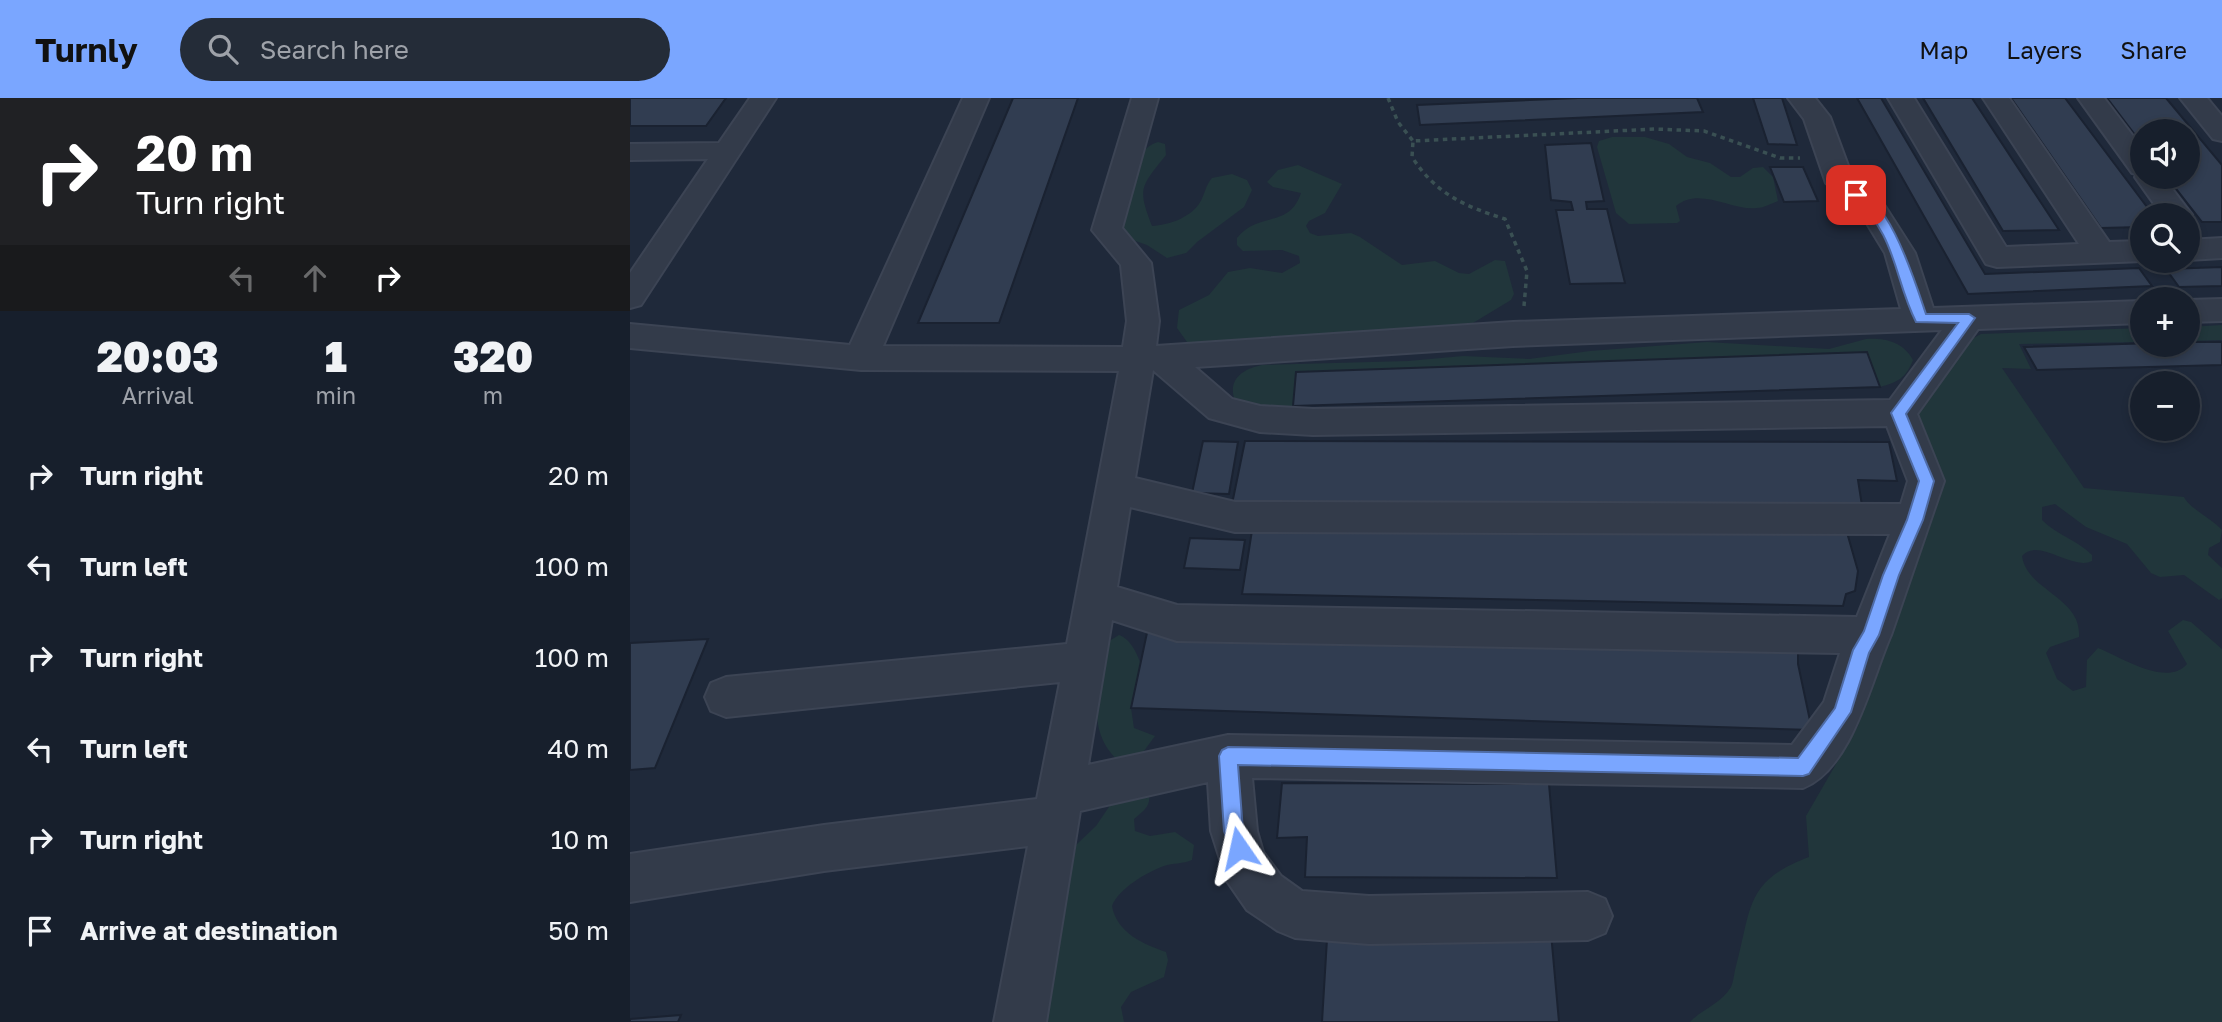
<!DOCTYPE html>
<meta charset="utf-8">
<style>
:root{--surface:#171f2c;--page:#242c38;--text:#f1f3f6;--muted:#9ea2a9;--line:#363d48;--accent:#7aa6ff}
body{margin:0;font-family:"Golos Text",sans-serif;background:var(--page);color:var(--text);height:100vh;display:flex;flex-direction:column;font-size:26px;white-space:nowrap}
*{box-sizing:border-box;margin:0}
p{font-size:23px;color:var(--muted)}
.icon{flex:none;width:38px;height:38px;fill:none;stroke:currentColor;stroke-width:2;stroke-linecap:round;stroke-linejoin:round}
.map{position:relative;flex:1;overflow:hidden}
.sheet{display:flex;flex-direction:column;background:var(--surface);width:630px}
.sheet>*{flex:none}
.banner{background:#202124;color:#fff;overflow:hidden}
.buttons{position:absolute;left:1500px;top:21px;display:grid;gap:14px}
.buttons a{display:grid;place-items:center;width:70px;height:70px;border-radius:50%;background:var(--surface);box-shadow:0 4px 10px #0003,0 0 0 2px var(--line);font-size:35px}
.pin{position:absolute;display:grid;place-items:center;width:60px;height:60px;color:#fff;margin:-30px;border-radius:14px;box-shadow:0 4px 10px #0006}
.me{position:absolute;width:77px;margin:-38px;rotate:349deg;stroke-linejoin:round;filter:drop-shadow(0 0 5px #0008)}
.turn{display:flex;align-items:center;gap:24px;height:147px;padding:0 21px;font-size:32px}
.turn .icon{width:91px;height:91px;stroke-width:2.5}
.turn b{display:block;font-size:49px;line-height:60px}
.lanes{display:flex;align-items:center;height:66px;padding:0 21px;background:#0003;justify-content:center;gap:35px;direction:ltr}
.lanes .off{opacity:.35}
.eta{display:flex;justify-content:space-evenly;align-items:center;height:119px;text-align:center}
.eta b{font-size:42px;font-weight:800;line-height:49px}
ul{padding:0;list-style:none}
li{display:flex;align-items:center;gap:21px;height:91px;padding:0 21px}
li div{flex:1}
li b{display:block;font-size:26px}
li em{font-style:normal}
header{display:flex;align-items:center;gap:42px;box-sizing:border-box;height:98px;padding:0 35px;background:var(--accent);color:#111}
header strong{font-size:33px}
nav{display:flex;gap:38px;margin-inline-start:auto;font-size:24px}
.search{width:490px;height:63px;background:var(--page);display:flex;align-items:center;gap:18px;box-sizing:border-box;padding:0 24px;border-radius:38px;color:var(--muted);font-size:26px}
main{display:flex;flex:1;min-height:0}
.map>svg:first-child{display:block}
.green{fill:#21363b}
.building{fill:#313d51;stroke:#1a2231;stroke-width:2}
.lines{fill:none;stroke-linecap:round;stroke-linejoin:round}
.minor-casing{stroke:#3c4454;stroke-width:4}
.path{stroke:#3a5053;stroke-width:3.5;stroke-dasharray:4.5 4.5;stroke-linecap:butt}
.minor{fill:#333b4a;fill-rule:evenodd}
.route{fill:#7aa6ff;stroke:#4f6ca6;stroke-width:2}
</style>
<header>
<strong>Turnly</strong>
<div class="search"><svg class="icon" aria-label="search" viewBox="0 0 24 24"><circle cx="10" cy="10" r="6"/><path d="M15 15l6 6"/></svg>Search here</div>
<nav><a>Map</a><a>Layers</a><a>Share</a></nav>
</header>
<main>
<section class="sheet">
<div class="banner">
<div class="turn"><svg class="icon" aria-label="right" viewBox="0 0 24 24"><path d="M7 20v-9h11M14 6l5 5-5 5"/></svg><div><b>20 m</b>Turn right</div></div>
<div class="lanes"><svg class="icon off" aria-label="left" viewBox="0 0 24 24"><path d="M17 20v-9H6M10 6l-5 5 5 5"/></svg><svg class="icon off" aria-label="ahead" viewBox="0 0 24 24"><path d="M12 20V5M6 11l6-6 6 6"/></svg><svg class="icon" aria-label="right" viewBox="0 0 24 24"><path d="M7 20v-9h11M14 6l5 5-5 5"/></svg></div>
</div>
<div class="eta">
<div><b>20:03</b><p>Arrival</p></div>
<div><b>1</b><p>min</p></div>
<div><b>320</b><p>m</p></div>
</div>
<ul>
<li><svg class="icon" aria-label="right" viewBox="0 0 24 24"><path d="M7 20v-9h11M14 6l5 5-5 5"/></svg><div><b>Turn right</b></div><em>20 m</em></li>
<li><svg class="icon" aria-label="left" viewBox="0 0 24 24"><path d="M17 20v-9H6M10 6l-5 5 5 5"/></svg><div><b>Turn left</b></div><em>100 m</em></li>
<li><svg class="icon" aria-label="right" viewBox="0 0 24 24"><path d="M7 20v-9h11M14 6l5 5-5 5"/></svg><div><b>Turn right</b></div><em>100 m</em></li>
<li><svg class="icon" aria-label="left" viewBox="0 0 24 24"><path d="M17 20v-9H6M10 6l-5 5 5 5"/></svg><div><b>Turn left</b></div><em>40 m</em></li>
<li><svg class="icon" aria-label="right" viewBox="0 0 24 24"><path d="M7 20v-9h11M14 6l5 5-5 5"/></svg><div><b>Turn right</b></div><em>10 m</em></li>
<li><svg class="icon" aria-label="arrive" viewBox="0 0 24 24"><path d="M6 21V4h12l-3 4 3 4H6"/></svg><div><b>Arrive at destination</b></div><em>50 m</em></li>
</ul>
</section>
<div class="map">
<svg width="1592" height="924" viewBox="0 0 1592 924">
<rect width="100%" height="100%" fill="#1f293a"/>
<g class="green">
<path d="M982 39H1015L1039 46 1057 59 1080 65 1101 79H1110L1123 70 1133 69 1143 79 1148 103C1142 105 1134 110 1127 110 1102 113 1069 88 1046 108L1050 123 1047 125 999 126 986 115 967 49 969 43Z"/>
<path d="M528 44 535 46 536 57C511 89 507 89 522 128 539 127 559 120 569 106 575 97 575 88 582 80L602 76 617 82 622 92 614 109 567 144 556 155 537 160 517 147 491 138 485 119C494 96 502 51 528 44Z"/>
<path d="M668 67 712 86 695 115 679 123 676 128 680 135 688 138 721 135 730 139 772 167 805 163 829 175 839 176 865 162 875 163 884 196 881 202 838 228 762 231 719 237 612 244H557L547 230 549 212 579 197 598 174 620 170 652 175 670 165 669 158 652 152 613 153 607 147V140C628 113 659 131 671 95L643 89 637 84 648 72Z"/>
<path d="M1592 227V242L1558 243V229Z"/>
<path d="M1512 230V244L1389 246 1401 271 1372 270 1454 390 1554 399C1558 409 1582 421 1592 432L1590 444 1579 450 1578 457 1592 470V500L1589 502 1554 477 1530 479 1521 475 1497 446 1456 429 1425 406 1412 409V422C1427 437 1447 442 1462 457V463C1442 473 1408 439 1392 458 1397 493 1452 499 1449 539L1420 549 1416 555 1427 581 1443 593 1456 589 1457 562 1468 550C1489 558 1537 590 1557 566L1538 533 1553 522 1561 524 1592 551V924H1060C1072 911 1091 906 1101 889 1104 883 1104 874 1106 868 1122 809 1115 783 1179 759L1176 718 1228 628 1308 403 1312 383 1281 323 1294 309 1340 242 1351 236Z"/>
<path d="M1236 241C1256 240 1273 244 1283 262 1276 280 1268 284 1250 289L1236 254 667 274 663 308 651 312 639 311 605 303C597 281 613 271 632 267L778 263 833 258 899 261 960 253 1077 244 1199 251Z"/>
<path d="M489 537C503 542 509 561 514 574L501 610 504 630 525 638 511 657 489 663C454 633 469 585 476 545Z"/>
<path d="M519 696C521 709 513 713 504 721L505 733 520 738 545 734 564 747 562 762C553 766 543 765 534 768 517 774 488 791 482 808 487 835 513 846 536 854L538 862 534 879 501 894 491 909 494 924H414L446 747 466 728 483 703Z"/>
</g>
<g class="building">
<path d="M0 0H96L76 28H0Z"/>
<path d="M383 0H448L369 225H288Z"/>
<path d="M948 0H1067L1073 14 790 27 787 7Z"/>
<path d="M1123 0H1152L1167 47 1138 46Z"/>
<path d="M1227 0H1251L1355 176 1509 170 1522 188 1338 196Z"/>
<path d="M1293 0H1342L1429 132 1373 133Z"/>
<path d="M1381 0H1435L1523 117H1512V129L1471 130Z"/>
<path d="M1477 0H1536L1592 67V124H1572L1537 79H1558V33H1512V46Z"/>
<path d="M961 45 974 103 956 104 957 111H977L995 185 940 186 926 112H943L941 104 921 102 915 47Z"/>
<path d="M1140 69H1173L1188 103 1154 104Z"/>
<path d="M1592 169V188L1549 189 1536 171Z"/>
<path d="M1558 244H1592V267L1407 272 1394 249Z"/>
<path d="M1237 254 1250 289 663 308 666 274Z"/>
<path d="M573 343 608 344 599 396 562 395Z"/>
<path d="M615 343 1259 344 1267 383 1228 382 1233 414 602 406Z"/>
<path d="M623 426 1216 431 1228 473 1225 493 1216 496 1213 508 612 496Z"/>
<path d="M560 440 615 442 610 472 554 470Z"/>
<path d="M518 530 1168 545V566L1182 632 501 610Z"/>
<path d="M78 541 25 670 0 672V545Z"/>
<path d="M652 685 919 686 927 780 675 779 677 739 647 740Z"/>
<path d="M921 835 929 924H692L697 841Z"/>
<path d="M51 917 48 924H0V921Z"/>
</g>
<g class="lines">
<defs>
<g id="minor">
<path d="M120 0H146L11 207 0 210V175L78 61 0 62V46L89 45Z"/>
<path d="M333 0H359L253 248 493 249 497 223 491 167 462 132 502 0H528L492 130 521 165 529 223 526 248 883 224 1271 211 1255 155 1230 114 1196 85 1174 21 1158 0H1185L1200 19 1223 81 1251 102 1285 155 1303 210 1512 203V225L1348 231 1287 316 1314 383 1261 537C1241 582 1222 671 1173 690L622 680 627 733 633 754 651 778 672 793 739 798 958 794 975 801 982 818 975 835 958 842 739 846 665 840 648 833 617 812 597 783 581 733 578 684 450 713 416 924H364L398 748 194 773 0 804V756L194 727 407 701 430 584 96 619 81 613 75 599 81 585 96 579 437 546 489 273 231 272 0 250V226L220 247ZM1312 232 1260 302 683 311 630 308 602 301 565 269 883 248ZM523 272 579 320 630 334 683 337 1257 328 1278 383 1271 406 605 404 505 380ZM500 409 605 434 1260 436 1227 519 547 507 487 489ZM482 522 547 543 1210 555 1194 604 1162 647 598 637 458 667Z"/>
<path d="M1258 0H1284L1376 149 1449 146 1353 0H1379L1479 144 1512 143 1513 163 1367 169 1356 166Z"/>
<path d="M1448 0H1474L1512 50V79H1533L1562 117 1558 123V117H1532L1505 79 1507 76 1502 75Z"/>
<path d="M1550 0H1577L1592 18V43L1583 41Z"/>
<path d="M1592 140V160L1558 162V142Z"/>
<path d="M1592 201V223L1558 224V202Z"/>
</g>
</defs>
<use href="#minor" class="minor-casing"/>
<g class="path">
<path d="M758 0 768 24 783 43"/>
<path d="M894 208 897 173 875 121C834 108 806 96 782 59L783 43 1025 31 1074 33 1150 60H1170"/>
</g>
<use href="#minor" class="minor"/>
</g>
<path class="route" d="M1221 94C1257 89 1287 190 1296 216H1339L1345 220 1276 316 1304 383 1293 422 1269 477 1249 537 1239 555 1221 614 1179 676 1173 678 608 667 613 733 619 750 616 756 609 759 602 756 594 733 589 658 592 652 598 649 1168 660 1205 610 1223 552 1234 533 1253 477 1277 422 1289 383 1261 315 1328 225 1286 224C1263 179 1267 134 1221 99Z"/>
</svg>
<div class="buttons">
<a><svg class="icon" aria-label="sound" viewBox="0 0 24 24"><path d="M4 9h4l5-4v14l-5-4H4zM17 9q2 3 0 6"/></svg></a>
<a><svg class="icon" aria-label="search" viewBox="0 0 24 24"><circle cx="10" cy="10" r="6"/><path d="M15 15l6 6"/></svg></a>
<a>+</a>
<a>−</a>
</div>
<div class="pin" style="left:1226px;top:97px;background:#d93025"><svg class="icon" aria-label="arrive" viewBox="0 0 24 24"><path d="M6 21V4h12l-3 4 3 4H6"/></svg></div>
<svg class="me" style="left:609px;top:750px" viewBox="-20 -20 40 40"><path d="M0-17L14 15 0 8-14 15z" fill="#7aa6ff" stroke="#fff" stroke-width="4"/></svg>
</div>
</main>
